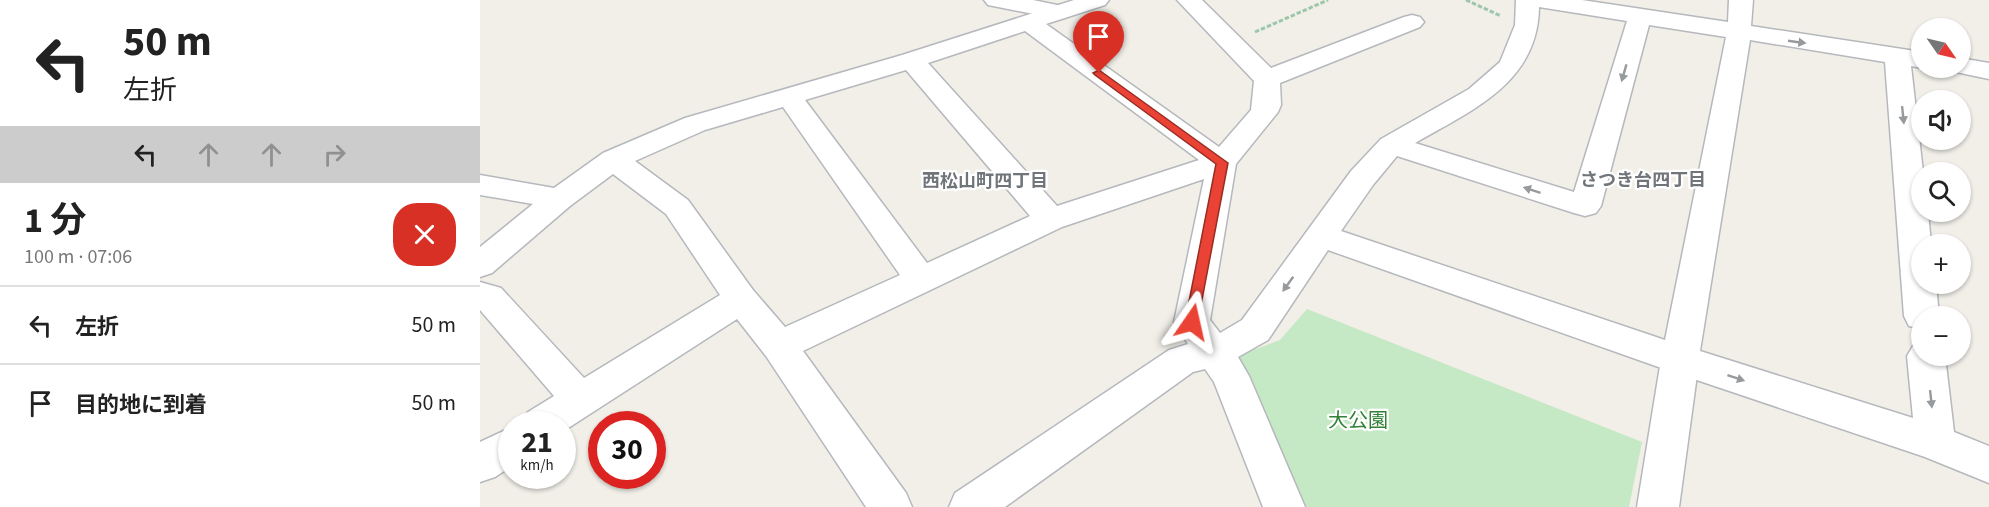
<!DOCTYPE html>
<html lang="ja">
<meta charset="utf-8">
<style>
:root{--surface:#fff;--page:#f2f2f2;--text:#222;--muted:#767676;--line:#e0e0e0}
body{margin:0;font-family:"Source Sans 3","Noto Sans JP",sans-serif;background:var(--page);color:var(--text);height:100vh;display:flex;flex-direction:column;font-size:22px;white-space:nowrap}
*{box-sizing:border-box;margin:0}
p{font-size:20px;color:var(--muted)}
.icon{flex:none;width:33px;height:33px;fill:none;stroke:currentColor;stroke-width:2;stroke-linecap:round;stroke-linejoin:round}
.map{position:relative;flex:1;overflow:hidden}
.panel{display:flex;flex-direction:column;background:var(--surface);width:480px}
.panel>*{flex:none}
.banner{background:#fff;color:var(--text);overflow:hidden}
.needle{width:39px;rotate:124deg}
.fabs{position:absolute;left:1431px;top:18px;display:grid;gap:12px}
.fabs a{display:grid;place-items:center;width:60px;height:60px;border-radius:50%;background:var(--surface);box-shadow:0 2px 4px #0004;font-size:30px}
.speed{position:absolute;left:18px;top:411px;display:flex;gap:12px;font-size:30px;font-weight:700;text-align:center}
.speed>*{display:grid;place-content:center;width:78px;height:78px;border-radius:50%;background:var(--surface);box-shadow:0 2px 4px #0004;line-height:1}
.speed small{font-size:15px;font-weight:400}
.speed .limit{border:9px solid #d22;background:#fff;color:#111}
.pin{position:absolute;display:grid;place-items:center;width:51px;height:51px;color:#fff;margin:-62px -26px;border-radius:50% 50% 50% 0;rotate:-45deg;box-shadow:0 0 6px #0007}
.pin .icon{rotate:45deg}
.me{position:absolute;width:66px;margin:-33px;rotate:11deg;stroke-linejoin:round;filter:drop-shadow(0 0 4px #0008)}
.turn{display:flex;align-items:center;gap:21px;height:126px;padding:0 24px;font-size:27px}
.turn .icon{width:78px;height:78px;stroke-width:2.5}
.turn b{display:block;font-size:42px;line-height:51px}
.lanes{display:flex;align-items:center;height:57px;padding:0 24px;background:#0003;justify-content:center;gap:30px;direction:ltr}
.lanes .off{opacity:.35}
.round{display:grid;place-items:center;flex:none;width:63px;height:63px;border-radius:24px;background:var(--page)}
.overview{display:flex;align-items:center;justify-content:space-between;height:102px;padding:0 24px}
h1{font-size:36px;font-weight:700;line-height:45px}
ul{padding:0;list-style:none}
li{display:flex;align-items:center;gap:18px;height:78px;padding:0 24px;border-top:2px solid var(--line)}
li div{flex:1}
li b{display:block;font-size:22px}
li em{font-style:normal}
main{display:flex;flex:1;min-height:0}
.map>svg:first-child{display:block}
.green{fill:#c5e8c5}
.lines{fill:none;stroke-linecap:round;stroke-linejoin:round}
.minor-casing{stroke:#b5b8bc;stroke-width:3}
.tertiary-casing{stroke:#b5b8bc;stroke-width:3}
.path{stroke:#9cc7a9;stroke-width:3;stroke-dasharray:4.5 2;stroke-linecap:butt}
.minor{fill:#fff;fill-rule:evenodd}
.tertiary{fill:#fff;fill-rule:evenodd}
.oneway{fill:#979a9d}
.route{fill:#ea4335;stroke:#982c22;stroke-width:1.5}
.labels{text-anchor:middle;dominant-baseline:central;stroke-width:4.5;stroke-linejoin:round;paint-order:stroke}
.neighbourhood-label{font-size:18px;font-weight:bold;fill:#70757a;stroke:#fff}
.near-park-label{font-size:20px;fill:#348238;stroke:#fff}
</style>
<main>
<section class="panel">
<div class="banner">
<div class="turn"><svg class="icon" aria-label="left" viewBox="0 0 24 24"><path d="M17 20v-9H6M10 6l-5 5 5 5"/></svg><div><b>50 m</b>左折</div></div>
<div class="lanes"><svg class="icon" aria-label="left" viewBox="0 0 24 24"><path d="M17 20v-9H6M10 6l-5 5 5 5"/></svg><svg class="icon off" aria-label="ahead" viewBox="0 0 24 24"><path d="M12 20V5M6 11l6-6 6 6"/></svg><svg class="icon off" aria-label="ahead" viewBox="0 0 24 24"><path d="M12 20V5M6 11l6-6 6 6"/></svg><svg class="icon off" aria-label="right" viewBox="0 0 24 24"><path d="M7 20v-9h11M14 6l5 5-5 5"/></svg></div>
</div>
<div class="overview"><div><h1>1 分</h1><p>100 m · 07:06</p></div><a class="round" style="background:#d93025;color:#fff"><svg class="icon" aria-label="close" viewBox="0 0 24 24"><path d="M6 6l12 12M18 6L6 18"/></svg></a></div>
<ul>
<li><svg class="icon" aria-label="left" viewBox="0 0 24 24"><path d="M17 20v-9H6M10 6l-5 5 5 5"/></svg><div><b>左折</b></div><em>50 m</em></li>
<li><svg class="icon" aria-label="arrive" viewBox="0 0 24 24"><path d="M6 21V4h12l-3 4 3 4H6"/></svg><div><b>目的地に到着</b></div><em>50 m</em></li>
</ul>
</section>
<div class="map">
<svg width="1509" height="507" viewBox="0 0 1509 507">
<rect width="100%" height="100%" fill="#f1efe8"/>
<path class="green" d="M827 309 1162 442 1149 507H821L755 357 800 340Z"/>
<g class="lines">
<defs>
<g id="minor">
<path d="M594 0H629L625 5 566 24 739 147 771 110 774 81 697 0H722L791 68 924 17 932 15 940 17 944 22 940 27 800 83 801 105 798 112 756 164 730 320 740 333 762 320 871 171 901 139 989 89 1020 62 1035 25 1036 0H1102L1248 22 1249 0H1273L1271 26 1442 52V68L1431 66 1443 172 1442 212H1448L1451 244H1442V284H1456L1459 316H1442V329L1429 326 1424 316 1405 62 1270 40 1220 351 1433 418 1427 356 1433 346 1442 343V356H1465L1474 432 1509 446V483L1445 457 1187 370 848 250 788 340 758 357 769 376 825 507H783L734 382 725 369 713 372 525 507H469L475 493 689 350 708 344 694 322 724 179 582 227 323 351 426 493 432 507H386L286 356 257 319 82 432V424H42L48 412 74 396 0 310V282L21 288 104 378 240 295 186 214 133 174 90 206 12 273 0 277V247L53 204 0 195V175L74 188 123 153 205 118 422 55ZM1059 7 1147 21 1094 192 935 143C992 110 1058 83 1059 7ZM1169 25 1246 37 1185 340 861 231 893 185 917 156 1094 213 1105 216 1116 213 1121 206ZM545 31 719 160 577 206 448 63ZM426 70 550 216 447 263 325 100ZM303 107 420 275 305 327 273 290 208 200 155 161 225 130Z"/>
<path d="M1480 58 1509 63V79L1471 71 1468 68H1480Z"/>
<path d="M32 427V466L15 477 0 482V442Z"/>
</g>
<g id="tertiary">
<path d="M504 0H553L587 7 591 12 587 17 579 19 508 5Z"/>
<path d="M1200 345 1213 350 1219 360 1199 507H1157L1181 360 1187 350Z"/>
</g>
</defs>
<use href="#minor" class="minor-casing"/>
<use href="#tertiary" class="tertiary-casing"/>
<g class="path">
<path d="M986 0 1021 16"/>
<path d="M775 32 848 0"/>
</g>
<use href="#minor" class="minor"/>
<use href="#tertiary" class="tertiary"/>
</g>
<defs><path id="oneway-solid" d="M-6-.8H1V-3.2L6.5 0L1 3.2V.8H-6Z" transform="scale(1.5)"/></defs>
<g class="oneway">
<use href="#oneway-solid" transform="translate(1317 42) rotate(8)"/>
<use href="#oneway-solid" transform="translate(1144 73) rotate(106)"/>
<use href="#oneway-solid" transform="translate(1423 115) rotate(84)"/>
<use href="#oneway-solid" transform="translate(1052 190) rotate(-162)"/>
<use href="#oneway-solid" transform="translate(808 284) rotate(126)"/>
<use href="#oneway-solid" transform="translate(1256 378) rotate(18)"/>
<use href="#oneway-solid" transform="translate(1451 399) rotate(84)"/>
</g>
<path class="route" d="M619 70 748 163 717 326H707L705 322 736 164 615 75 613 73Z"/>
<g class="labels">
<g class="neighbourhood-label">
<text x="1163" y="180">さつき台四丁目</text>
<text x="505" y="181">西松山町四丁目</text>
</g>
<g class="near-park-label">
<text x="878" y="421">大公園</text>
</g>
</g>
</svg>
<div class="fabs">
<a><svg class="needle" viewBox="-14 -14 28 28"><path d="M0-13l5 13h-10z" fill="#e53935"/><path d="M0 13l5-13h-10z" fill="#767676"/></svg></a>
<a><svg class="icon" aria-label="sound" viewBox="0 0 24 24"><path d="M4 9h4l5-4v14l-5-4H4zM17 9q2 3 0 6"/></svg></a>
<a><svg class="icon" aria-label="search" viewBox="0 0 24 24"><circle cx="10" cy="10" r="6"/><path d="M15 15l6 6"/></svg></a>
<a>+</a>
<a>−</a>
</div>
<div class="speed"><div>21<small>km/h</small></div><div class="limit">30</div></div>
<div class="pin" style="left:619px;top:73px;background:#d93025"><svg class="icon" aria-label="arrive" viewBox="0 0 24 24"><path d="M6 21V4h12l-3 4 3 4H6"/></svg></div>
<svg class="me" style="left:712px;top:322px" viewBox="-20 -20 40 40"><path d="M0-17L14 15 0 8-14 15z" fill="#ea4335" stroke="#fff" stroke-width="4"/></svg>
</div>
</main>
